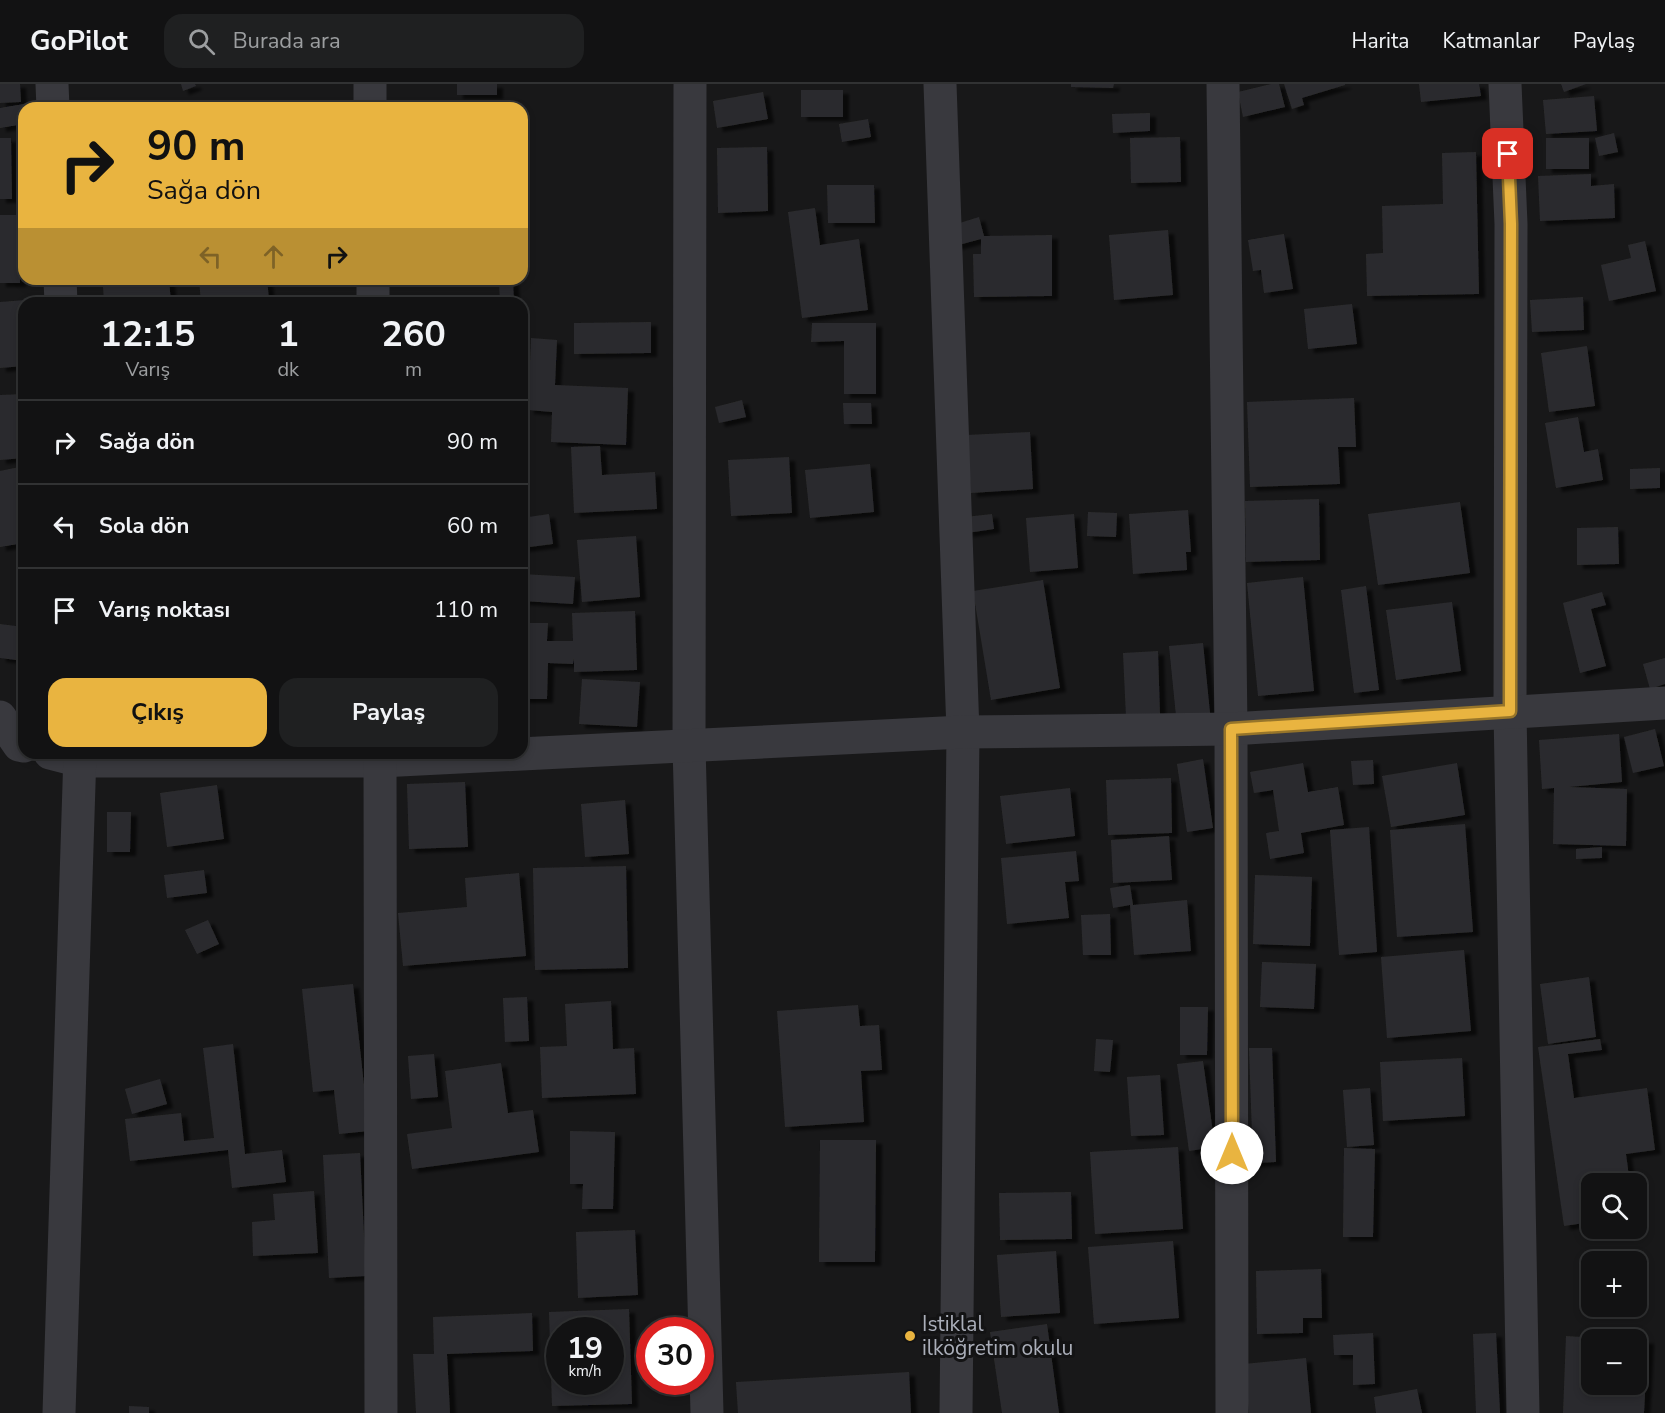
<!DOCTYPE html>
<html lang="tr">
<meta charset="utf-8">
<style>
:root{--surface:#121213;--page:#1f2021;--text:#f1f3f6;--muted:#9c9ea0;--line:#313233;--accent:#e9b440}
body{margin:0;font-family:"Nunito Sans",sans-serif;background:var(--page);color:var(--text);height:100vh;display:flex;flex-direction:column;font-size:22px;white-space:nowrap}
*{box-sizing:border-box;margin:0}
p{font-size:20px;color:var(--muted)}
.icon{flex:none;width:33px;height:33px;fill:none;stroke:currentColor;stroke-width:2;stroke-linecap:round;stroke-linejoin:round}
.map{position:relative;flex:1;overflow:hidden}
.drawer{position:absolute;left:18px;top:213px;width:510px;height:462px;display:flex;flex-direction:column;background:var(--surface);border-radius:18px;box-shadow:0 3px 9px #0003,0 0 0 2px var(--line)}
.drawer>*{flex:none}
.top-card{position:absolute;left:18px;top:18px;width:510px;height:183px;border-radius:18px;box-shadow:0 3px 9px #0003,0 0 0 2px var(--line);background:#e9b440;color:#111;overflow:hidden}
.tools{position:absolute;left:1581px;top:1089px;display:grid;gap:12px}
.tools a{display:grid;place-items:center;width:66px;height:66px;border-radius:12px;background:var(--surface);box-shadow:0 3px 9px #0003,0 0 0 2px var(--line);font-size:30px}
.speed{position:absolute;left:546px;top:1233px;display:flex;gap:12px;font-size:30px;font-weight:700;text-align:center}
.speed>*{display:grid;place-content:center;width:78px;height:78px;border-radius:50%;background:var(--surface);box-shadow:0 3px 9px #0003,0 0 0 2px var(--line);line-height:1}
.speed small{font-size:15px;font-weight:400}
.speed .limit{border:9px solid #d22;background:#fff;color:#111}
.pin{position:absolute;display:grid;place-items:center;width:51px;height:51px;color:#fff;margin:-26px;border-radius:12px;box-shadow:0 3px 9px #0006}
.me{position:absolute;width:66px;margin:-33px;rotate:0deg;stroke-linejoin:round;filter:drop-shadow(0 0 4px #0008)}
.turn{display:flex;align-items:center;gap:21px;height:126px;padding:0 30px;font-size:27px}
.turn .icon{width:78px;height:78px;stroke-width:2.5}
.turn b{display:block;font-size:42px;line-height:51px}
.lanes{display:flex;align-items:center;height:57px;padding:0 30px;background:#0003;justify-content:center;gap:30px;direction:ltr}
.lanes .off{opacity:.35}
.eta{display:flex;justify-content:space-evenly;align-items:center;height:102px;text-align:center}
.eta b{font-size:36px;font-weight:700;line-height:42px}
.cta{display:flex;gap:12px;margin-top:auto;padding:12px 30px}
.cta a{flex:1;height:69px;border-radius:18px;background:var(--accent);color:#111;font-size:24px;font-weight:700;line-height:69px;text-align:center}
.cta a+a{background:var(--page);color:var(--text)}
ul{padding:0;list-style:none}
li{display:flex;align-items:center;gap:18px;height:84px;padding:0 30px;border-top:2px solid var(--line)}
li div{flex:1}
li b{display:block;font-size:22px}
li em{font-style:normal}
header{display:flex;align-items:center;gap:36px;box-sizing:border-box;height:84px;padding:0 30px;background:var(--surface);border-bottom:2px solid var(--line)}
header strong{font-size:28px}
nav{display:flex;gap:33px;margin-inline-start:auto;font-size:21px}
.search{width:420px;height:54px;background:var(--page);display:flex;align-items:center;gap:15px;box-sizing:border-box;padding:0 21px;border-radius:18px;color:var(--muted);font-size:22px}
.map>svg:first-child{display:block}
.building{fill:#2b2b2d;fill-rule:evenodd;filter:url(#shadow)}
.lines{fill:none;stroke-linecap:round;stroke-linejoin:round}
.street{stroke:#39393e;stroke-width:33}
.route-casing{stroke:#97752a;stroke-width:15}
.route{stroke:#e9b440;stroke-width:10}
.poi-dot{fill:#e9b440;stroke:#131314;stroke-width:2}
.labels{text-anchor:middle;dominant-baseline:central;stroke-width:6;stroke-linejoin:round;paint-order:stroke}
.poi-label{font-size:21px;fill:#aaaeb9;stroke:#131314;text-anchor:start}
</style>
<header>
<strong>GoPilot</strong>
<div class="search"><svg class="icon" aria-label="search" viewBox="0 0 24 24"><circle cx="10" cy="10" r="6"/><path d="M15 15l6 6"/></svg>Burada ara</div>
<nav><a>Harita</a><a>Katmanlar</a><a>Paylaş</a></nav>
</header>
<div class="map">
<svg width="1665" height="1329" viewBox="0 0 1665 1329">
<defs>
<filter id="shadow"><feDropShadow dx="6" dy="4" stdDeviation="1.5" flood-color="#0009"/></filter>
</defs>
<rect width="100%" height="100%" fill="#181819"/>
<g class="building">
<path d="M0 0H20L21 18 0 19Z"/>
<path d="M181 0H195L196 2 183 7Z"/>
<rect x="457" y="0" width="40" height="11"/>
<path d="M1071 0H1114L1113 4 1071 3Z"/>
<path d="M1271 0H1279L1285 23 1243 33 1238 8Z"/>
<path d="M1284 0H1345V1L1302 14 1304 21 1292 25Z"/>
<path d="M1419 0H1479L1481 12 1421 18Z"/>
<path d="M1561 0H1586L1564 8Z"/>
<rect x="801" y="6" width="42" height="27"/>
<path d="M763 8 768 35 717 44 713 17Z"/>
<path d="M1594 12 1597 47 1546 50 1543 16Z"/>
<path d="M187 19V24H151L150 20Z"/>
<path d="M24 20V40L0 44V24Z"/>
<path d="M1150 29V47L1113 49 1112 30Z"/>
<path d="M868 35 871 53 842 58 839 40Z"/>
<path d="M1614 49 1618 68 1599 72 1595 54Z"/>
<path d="M1180 53 1181 98 1131 99 1130 54Z"/>
<path d="M0 54H11L12 115H0Z"/>
<rect x="1546" y="54" width="43" height="31"/>
<path d="M767 63 768 127 718 129 717 64Z"/>
<path d="M1476 68 1479 210 1367 212 1366 170 1383 169 1382 122 1443 120 1442 69Z"/>
<path d="M1591 90V102L1614 100 1615 134 1540 137 1538 92Z"/>
<path d="M827 101H874L875 139H828Z"/>
<path d="M815 124 820 161 859 155 868 226 802 234 788 128Z"/>
<rect x="0" y="131" width="20" height="68"/>
<path d="M979 133 984 152 1052 151V212L974 213 973 170H981V155L955 162 950 142Z"/>
<path d="M1168 146 1173 211 1114 216 1109 151Z"/>
<path d="M1284 150 1293 205 1264 209 1261 186 1253 187 1248 156Z"/>
<path d="M1645 157 1656 207 1609 217 1601 181 1631 174 1628 161Z"/>
<path d="M169 195 171 219H104L103 202Z"/>
<path d="M199 195H267L269 216 240 219H201Z"/>
<path d="M513 197 514 219H500L499 198Z"/>
<path d="M1583 213 1584 246 1532 248 1530 216Z"/>
<path d="M25 216 24 282 0 284V218Z"/>
<path d="M1352 220 1357 260 1308 265 1304 225Z"/>
<path d="M651 238V269L574 270V239Z"/>
<path d="M812 239H876V310H844V257L811 258Z"/>
<path d="M531 254 557 256 555 301 628 304 626 361 551 358 552 328 528 326Z"/>
<path d="M1587 262 1595 322 1549 328 1541 269Z"/>
<path d="M24 310V374L0 376V311Z"/>
<path d="M1354 314 1356 363H1338L1340 400 1250 403 1247 318Z"/>
<path d="M742 316 746 333 719 339 715 323Z"/>
<path d="M843 319H871L872 340H844Z"/>
<path d="M1578 333 1584 368 1598 365 1603 396 1556 404 1545 339Z"/>
<path d="M1030 348 1033 405 971 409 967 351Z"/>
<path d="M600 362 602 391 655 388 657 425 574 429 571 363Z"/>
<path d="M789 373 792 429 731 432 728 376Z"/>
<path d="M870 380 874 428 810 434 805 386Z"/>
<path d="M24 382V459L0 463V387Z"/>
<path d="M1660 384V404L1630 405V385Z"/>
<path d="M1319 415 1320 476 1246 478 1245 417Z"/>
<path d="M1460 418 1470 489 1378 501 1368 430Z"/>
<path d="M1188 426 1191 468H1186L1187 486 1133 490 1129 430Z"/>
<path d="M1088 428 1117 429 1116 453 1087 452Z"/>
<path d="M549 430 553 460 522 464V434Z"/>
<path d="M992 430 994 445 967 449 965 433Z"/>
<path d="M1074 430 1078 484 1030 488 1026 434Z"/>
<path d="M1618 443 1619 480 1577 481V444Z"/>
<path d="M636 452 640 513 582 518 577 456Z"/>
<path d="M522 490 575 493 573 520 522 517Z"/>
<path d="M1303 493 1314 607 1258 612 1247 499Z"/>
<path d="M1043 496 1060 604 991 616 973 507Z"/>
<path d="M1366 502 1379 606 1354 609 1341 506Z"/>
<path d="M1602 508 1606 521 1591 525 1606 582 1580 589 1563 519Z"/>
<path d="M1452 518 1461 587 1396 596 1386 526Z"/>
<path d="M635 527 637 586 574 588V574L573 580 548 579 547 615H522V539H548L547 557H573L572 529Z"/>
<path d="M0 540 24 543V577L0 574Z"/>
<path d="M1203 559 1210 629 1176 632 1169 562Z"/>
<path d="M1158 567 1160 632 1126 633 1123 569Z"/>
<path d="M1665 574V600L1650 605 1643 580Z"/>
<path d="M582 595 640 598 637 643 579 640Z"/>
<path d="M1655 645 1664 682 1633 689 1624 653Z"/>
<path d="M1619 650 1622 698 1569 703 1627 705 1626 762 1553 760 1554 704 1542 705 1539 656Z"/>
<path d="M1203 675 1213 744 1187 748 1177 680Z"/>
<path d="M1373 676 1374 700 1353 701 1351 677Z"/>
<path d="M1303 679 1308 708 1338 703 1344 741 1301 749 1304 769 1270 775 1266 749 1279 747 1273 706 1254 709 1250 688Z"/>
<path d="M1457 679 1465 731 1391 743 1382 692Z"/>
<path d="M1171 694 1172 749 1108 751 1106 696Z"/>
<path d="M465 698 468 763 409 765 407 700Z"/>
<path d="M217 701 224 755 167 763 160 709Z"/>
<path d="M1070 704 1075 752 1006 760 1000 712Z"/>
<path d="M625 716 629 770 585 773 581 720Z"/>
<path d="M107 728H131L130 768H107Z"/>
<path d="M1465 740 1473 848 1397 853 1390 746Z"/>
<path d="M1369 743 1377 868 1339 871 1330 746Z"/>
<path d="M1169 752 1172 796 1113 799 1111 756Z"/>
<path d="M1602 763V774L1576 775V765Z"/>
<path d="M1076 767 1079 797 1065 798 1069 834 1007 840 1001 774Z"/>
<path d="M626 782 628 884 535 886 533 784Z"/>
<path d="M204 786 207 809 167 814 164 791Z"/>
<path d="M519 789 526 872 403 882 398 829 467 823 465 794Z"/>
<path d="M1255 791 1312 793 1310 862 1253 860Z"/>
<path d="M1130 801 1133 821 1187 816 1191 867 1134 871 1130 821 1113 824 1110 804Z"/>
<path d="M1110 830 1111 871H1083L1081 831Z"/>
<path d="M208 836 219 860 197 870 185 846Z"/>
<path d="M1464 866 1471 947 1387 954 1381 873Z"/>
<path d="M1262 878 1316 880 1314 925 1260 923Z"/>
<path d="M1589 893 1596 953 1548 960 1540 900Z"/>
<path d="M353 900 369 1047 339 1050 334 1006 313 1008 302 905Z"/>
<path d="M527 913 529 957 505 958 503 914Z"/>
<path d="M611 917 613 965 634 964 636 1010 542 1014 540 963 567 962 565 920Z"/>
<path d="M858 921 860 942 879 941 882 986 861 987 864 1038 785 1043 777 927Z"/>
<path d="M1180 923H1208L1207 971H1180Z"/>
<path d="M1096 955 1113 956 1110 988 1094 987Z"/>
<path d="M1600 955 1602 966 1568 970 1574 1014 1647 1004 1655 1066 1626 1070 1630 1100H1592V1138L1564 1142 1538 963Z"/>
<path d="M233 960 245 1070 282 1066 286 1098 232 1104 228 1066 130 1077 125 1035 181 1029 184 1057 214 1054 203 964Z"/>
<path d="M1249 964H1272L1276 1078 1253 1079Z"/>
<path d="M434 970 438 1013 411 1015 408 972Z"/>
<path d="M1462 974 1465 1032 1383 1037 1380 978Z"/>
<path d="M1203 977 1215 1063 1189 1067 1177 980Z"/>
<path d="M501 979 508 1029 533 1026 539 1068 412 1085 407 1050 452 1044 445 987Z"/>
<path d="M1160 991 1164 1051 1131 1052 1127 993Z"/>
<path d="M160 995 167 1020 132 1030 125 1005Z"/>
<path d="M1370 1004 1374 1061 1347 1063 1343 1006Z"/>
<path d="M570 1047 615 1048 613 1125H582L583 1100H570Z"/>
<path d="M820 1056H876L875 1178H819Z"/>
<path d="M1178 1063 1183 1145 1095 1150 1090 1068Z"/>
<path d="M1344 1064 1375 1065 1373 1153H1343Z"/>
<path d="M360 1069 366 1192 329 1194 323 1071Z"/>
<path d="M314 1107 318 1169 253 1172 252 1138 275 1136 273 1110Z"/>
<path d="M1071 1108 1072 1155 1000 1156 999 1109Z"/>
<path d="M635 1146 638 1211 578 1214 576 1148Z"/>
<path d="M1173 1157 1179 1234 1094 1240 1088 1163Z"/>
<path d="M1056 1167 1060 1229 1001 1233 997 1171Z"/>
<path d="M1321 1185 1322 1234H1303V1249L1257 1250 1256 1187Z"/>
<path d="M629 1225 632 1320 552 1322 549 1228ZM560 1246H610V1298H560Z"/>
<path d="M532 1229 533 1267 447 1270 450 1329H416L413 1270H434L433 1233Z"/>
<path d="M1047 1240 1059 1329H1002L990 1248Z"/>
<path d="M1373 1249 1375 1300 1353 1301V1271H1334L1333 1251Z"/>
<path d="M1496 1249 1500 1329H1476L1473 1250Z"/>
<path d="M1566 1252 1597 1254V1256H1592V1300H1636V1255L1648 1256 1644 1329H1563Z"/>
<path d="M1306 1274 1311 1329H1249L1244 1280Z"/>
<path d="M909 1288 911 1329H738L736 1298Z"/>
<path d="M1417 1305 1422 1329H1376L1374 1313Z"/>
<path d="M129 1322 149 1323V1329H129Z"/>
</g>
<g class="lines">
<g class="street">
<path d="M52 0 53 24"/>
<path d="M370 0V24"/>
<path d="M690 0 689 662 707 1329"/>
<path d="M940 0 963 648 956 1329"/>
<path d="M1223 0 1231 645 1232 1329"/>
<path d="M1505 0 1511 140 1510 627 1523 1329"/>
<path d="M60 195 61 219"/>
<path d="M373 195V219"/>
<path d="M0 633 19 661 24 662"/>
<path d="M50 669 81 677H380L963 648 1231 645 1665 619"/>
<path d="M380 669 381 1329"/>
<path d="M59 1329 80 669"/>
</g>
</g>
<g class="lines">
<defs>
<path id="route" d="M1232 1069 1231 645 1510 627 1511 140 1508 70"/>
</defs>
<use href="#route" class="route-casing"/>
<use href="#route" class="route"/>
</g>
<circle class="poi-dot" cx="910" cy="1252" r="6"/>
<g class="labels">
<g class="poi-label">
<text x="922" y="1240">Istiklal<tspan x="922" dy="24">ilköğretim okulu</tspan></text>
</g>
</g>
</svg>
<div class="tools">
<a><svg class="icon" aria-label="search" viewBox="0 0 24 24"><circle cx="10" cy="10" r="6"/><path d="M15 15l6 6"/></svg></a>
<a>+</a>
<a>−</a>
</div>
<div class="speed"><div>19<small>km/h</small></div><div class="limit">30</div></div>
<div class="pin" style="left:1508px;top:70px;background:#d93025"><svg class="icon" aria-label="arrive" viewBox="0 0 24 24"><path d="M6 21V4h12l-3 4 3 4H6"/></svg></div>
<svg class="me" style="left:1232px;top:1069px" viewBox="-20 -20 40 40"><circle r="19" fill="#fff"/><path d="M0-13L10 11 0 6-10 11z" fill="#e9b440"/></svg>
<div class="top-card">
<div class="turn"><svg class="icon" aria-label="right" viewBox="0 0 24 24"><path d="M7 20v-9h11M14 6l5 5-5 5"/></svg><div><b>90 m</b>Sağa dön</div></div>
<div class="lanes"><svg class="icon off" aria-label="left" viewBox="0 0 24 24"><path d="M17 20v-9H6M10 6l-5 5 5 5"/></svg><svg class="icon off" aria-label="ahead" viewBox="0 0 24 24"><path d="M12 20V5M6 11l6-6 6 6"/></svg><svg class="icon" aria-label="right" viewBox="0 0 24 24"><path d="M7 20v-9h11M14 6l5 5-5 5"/></svg></div>
</div>
<section class="drawer">
<div class="eta">
<div><b>12:15</b><p>Varış</p></div>
<div><b>1</b><p>dk</p></div>
<div><b>260</b><p>m</p></div>
</div>
<ul>
<li><svg class="icon" aria-label="right" viewBox="0 0 24 24"><path d="M7 20v-9h11M14 6l5 5-5 5"/></svg><div><b>Sağa dön</b></div><em>90 m</em></li>
<li><svg class="icon" aria-label="left" viewBox="0 0 24 24"><path d="M17 20v-9H6M10 6l-5 5 5 5"/></svg><div><b>Sola dön</b></div><em>60 m</em></li>
<li><svg class="icon" aria-label="arrive" viewBox="0 0 24 24"><path d="M6 21V4h12l-3 4 3 4H6"/></svg><div><b>Varış noktası</b></div><em>110 m</em></li>
</ul>
<div class="cta"><a>Çıkış</a><a>Paylaş</a></div>
</section>
</div>
